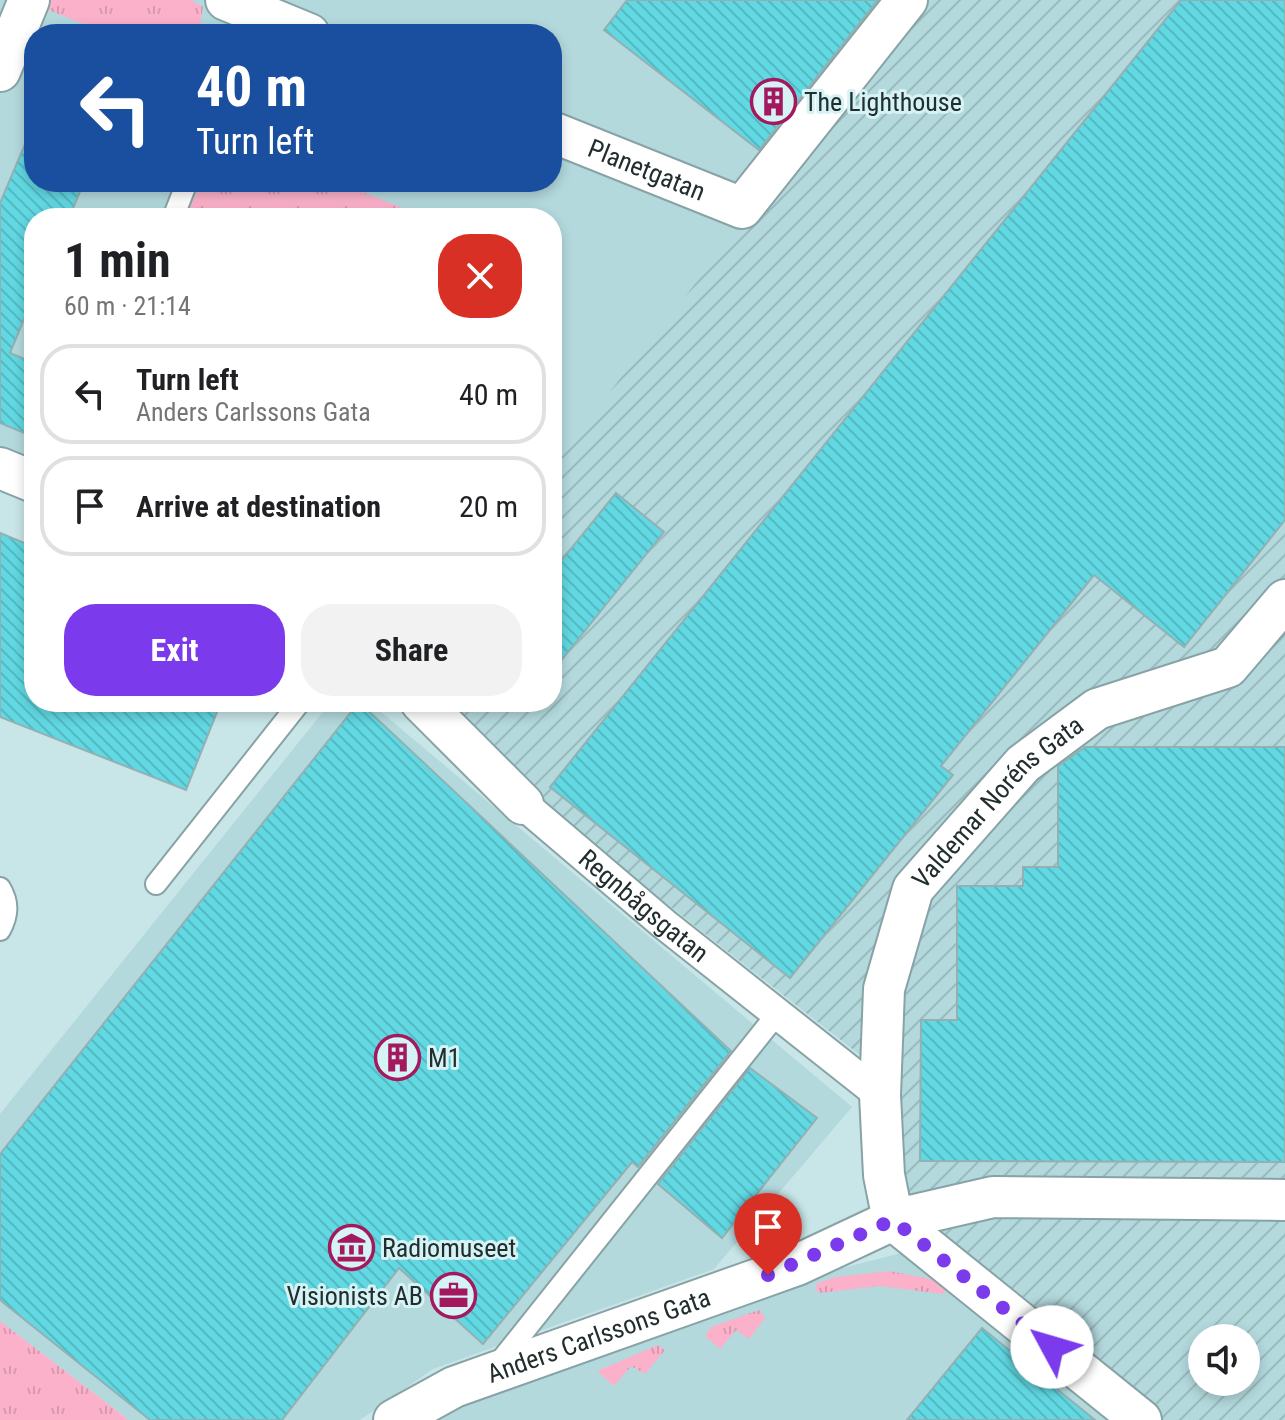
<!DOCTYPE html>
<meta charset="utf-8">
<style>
:root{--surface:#fff;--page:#f2f2f2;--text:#202124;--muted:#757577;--line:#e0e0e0;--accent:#7c3aed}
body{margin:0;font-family:"Roboto Condensed",sans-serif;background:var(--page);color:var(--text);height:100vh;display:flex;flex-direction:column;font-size:30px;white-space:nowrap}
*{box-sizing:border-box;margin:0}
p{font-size:26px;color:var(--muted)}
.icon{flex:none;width:44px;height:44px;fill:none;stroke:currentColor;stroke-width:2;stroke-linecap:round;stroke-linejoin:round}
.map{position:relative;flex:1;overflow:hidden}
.side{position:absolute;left:24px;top:208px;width:538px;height:504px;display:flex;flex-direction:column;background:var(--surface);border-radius:32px;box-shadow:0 4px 12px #0003}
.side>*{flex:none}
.guide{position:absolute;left:24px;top:24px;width:538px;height:168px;border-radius:32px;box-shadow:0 4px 12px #0003;background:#1a4fa0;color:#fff;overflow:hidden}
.tools{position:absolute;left:1188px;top:1324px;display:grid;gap:16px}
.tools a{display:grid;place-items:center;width:72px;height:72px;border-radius:50%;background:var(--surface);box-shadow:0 4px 12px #0003;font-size:40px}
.pin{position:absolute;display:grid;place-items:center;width:68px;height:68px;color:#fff;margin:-82px -34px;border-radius:50% 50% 50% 0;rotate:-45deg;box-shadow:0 0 8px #0007}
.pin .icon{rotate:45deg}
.me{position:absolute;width:88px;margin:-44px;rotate:309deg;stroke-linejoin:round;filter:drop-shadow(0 0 6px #0008)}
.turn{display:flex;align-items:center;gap:28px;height:168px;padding:0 40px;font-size:36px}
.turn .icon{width:104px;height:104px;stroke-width:2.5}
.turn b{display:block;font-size:56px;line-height:68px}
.round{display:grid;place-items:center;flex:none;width:84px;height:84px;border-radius:32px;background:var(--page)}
.summary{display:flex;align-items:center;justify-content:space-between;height:136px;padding:0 40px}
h1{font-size:48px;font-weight:700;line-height:60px}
.action{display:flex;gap:16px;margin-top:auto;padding:16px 40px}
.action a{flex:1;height:92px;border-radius:32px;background:var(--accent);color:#fff;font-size:32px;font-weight:700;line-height:92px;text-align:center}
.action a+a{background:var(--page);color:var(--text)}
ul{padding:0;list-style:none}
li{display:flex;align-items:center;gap:24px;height:100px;margin:0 16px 12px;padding:0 24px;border:4px solid var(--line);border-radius:32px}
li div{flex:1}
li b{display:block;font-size:30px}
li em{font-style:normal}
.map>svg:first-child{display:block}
.built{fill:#b3d9dd;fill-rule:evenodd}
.industrial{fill:url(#industrial-furrows);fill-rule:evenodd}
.grass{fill:url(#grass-tufts)}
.building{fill:url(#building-back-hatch);stroke:#94b0b3;stroke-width:2}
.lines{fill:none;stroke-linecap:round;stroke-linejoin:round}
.service-casing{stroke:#88a3a6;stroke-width:24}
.pedestrian-casing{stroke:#88a3a6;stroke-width:34}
.minor-casing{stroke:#88a3a6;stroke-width:44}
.service{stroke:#fff;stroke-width:20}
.pedestrian{stroke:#fff;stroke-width:30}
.minor{stroke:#fff;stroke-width:40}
.route{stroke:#7c3aed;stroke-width:14;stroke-dasharray:0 25.2}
.labels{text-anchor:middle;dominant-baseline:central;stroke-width:6;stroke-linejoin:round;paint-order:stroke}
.poi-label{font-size:26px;fill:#222d2e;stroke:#d5f2f5;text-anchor:start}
.street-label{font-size:26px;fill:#222d2e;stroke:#d5f2f5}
</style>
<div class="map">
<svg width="1285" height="1420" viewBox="0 0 1285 1420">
<defs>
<pattern id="industrial-furrows" width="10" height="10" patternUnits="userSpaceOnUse" patternTransform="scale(2)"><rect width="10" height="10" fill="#b3d9dd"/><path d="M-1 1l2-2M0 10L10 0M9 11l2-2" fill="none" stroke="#9abbbe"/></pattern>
<pattern id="grass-tufts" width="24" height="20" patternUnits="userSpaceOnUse" patternTransform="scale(2)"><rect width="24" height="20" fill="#fbb1ca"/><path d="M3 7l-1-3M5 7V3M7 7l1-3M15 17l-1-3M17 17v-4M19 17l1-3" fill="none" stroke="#d799ae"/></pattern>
<pattern id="building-back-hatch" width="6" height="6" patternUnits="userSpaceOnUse" patternTransform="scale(2)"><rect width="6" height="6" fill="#61d8e2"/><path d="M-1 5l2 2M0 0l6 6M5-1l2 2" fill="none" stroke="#54bac2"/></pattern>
</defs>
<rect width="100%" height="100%" fill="#c8e5e8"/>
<g class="built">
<path d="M0 0H921L552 467V218H34V506L0 492ZM34 34H552V182H34Z"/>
<path d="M331 702H369L852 1107 714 1269 433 1369 360 1420H129L0 1321V1114Z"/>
<path d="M913 1250 1122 1420H425L757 1290Z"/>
</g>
<path class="industrial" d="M919 0H1285V1420H1141L880 1208 865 1059 409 702H552V465ZM1202 1338H1246V1382H1202Z"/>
<g class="grass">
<path d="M44 0H191L203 7 200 24 215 34H108L46 9Z"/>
<path d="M201 182H337L428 218H185Z"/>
<path d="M889 1271 947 1282 949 1288 943 1294 879 1286 820 1293 815 1289 817 1283 836 1277Z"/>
<path d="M759 1310 765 1318 749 1339 736 1330 720 1349 705 1336 711 1327Z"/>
<path d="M0 1321 129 1420H0Z"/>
<path d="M658 1345 665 1350 645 1374 631 1366 614 1386 597 1371Z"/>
</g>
<g class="building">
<path d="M627 0H878L759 150 604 30Z"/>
<path d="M1181 0H1285V520L1184 647 1094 575 941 766 953 775 790 978 550 787Z"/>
<path d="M34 123V182H84L69 218H34V295L10 353 34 363V437L0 423V203Z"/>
<path d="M616 493 664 532 552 672V572Z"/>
<path d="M0 533 34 547V702H221L186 790 0 717Z"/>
<path d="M359 702 731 1051 638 1167 632 1162 483 1344 399 1268 282 1420H150L0 1300V1154Z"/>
<path d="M1085 747H1285V1162L920 1161 921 1020H957V886H1023V867H1058V766Z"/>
<path d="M750 1068 817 1118 722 1238 658 1184Z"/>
<path d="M982 1328 1095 1420H907Z"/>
</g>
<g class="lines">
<defs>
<g id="service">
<path d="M173 218 187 182"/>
<path d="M156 884 300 702"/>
<path d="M0 888C9 903 8 915 0 930"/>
<path d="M498 1364 777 1014"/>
</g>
<g id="pedestrian">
<path id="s1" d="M523 804 664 924 880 1095"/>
</g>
<g id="minor">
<path d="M226 0 309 34"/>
<path d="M0 71 29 0"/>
<path id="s2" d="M552 132 742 208 907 0"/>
<path d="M0 468 34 482"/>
<path d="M421 702 523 804"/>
<path id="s3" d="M893 1220 884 1175 880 1095 884 989 913 889 1023 764 1097 709 1228 667 1285 600"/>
<path d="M893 1220 1141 1420"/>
<path id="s4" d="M394 1420 454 1387 797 1265 893 1220 993 1197 1285 1200"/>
</g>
</defs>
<use href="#service" class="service-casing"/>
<use href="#pedestrian" class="pedestrian-casing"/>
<use href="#minor" class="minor-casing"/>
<use href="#service" class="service"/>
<use href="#pedestrian" class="pedestrian"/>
<use href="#minor" class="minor"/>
</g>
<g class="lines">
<path class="route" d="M768 1275 893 1220 1052 1347"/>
</g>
<defs>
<symbol id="building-ring" viewBox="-11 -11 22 22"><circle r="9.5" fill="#d5f2f5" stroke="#a4185e" stroke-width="1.5"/><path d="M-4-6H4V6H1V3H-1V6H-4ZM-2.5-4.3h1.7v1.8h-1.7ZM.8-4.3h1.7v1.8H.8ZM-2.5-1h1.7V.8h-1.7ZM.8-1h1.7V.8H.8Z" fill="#a4185e"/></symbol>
<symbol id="museum-ring" viewBox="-11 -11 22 22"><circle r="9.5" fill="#d5f2f5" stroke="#a4185e" stroke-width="1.5"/><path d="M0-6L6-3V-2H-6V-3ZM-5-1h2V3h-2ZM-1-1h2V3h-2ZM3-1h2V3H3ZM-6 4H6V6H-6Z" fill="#a4185e"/></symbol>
<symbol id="office-ring" viewBox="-11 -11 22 22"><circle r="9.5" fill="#d5f2f5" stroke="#a4185e" stroke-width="1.5"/><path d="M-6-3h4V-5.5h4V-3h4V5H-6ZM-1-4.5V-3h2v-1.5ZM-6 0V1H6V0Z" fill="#a4185e"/></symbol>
</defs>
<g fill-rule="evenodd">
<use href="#building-ring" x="748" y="76" width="51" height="51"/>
<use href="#building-ring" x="372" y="1032" width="51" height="51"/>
<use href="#museum-ring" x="326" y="1222" width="51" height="51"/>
<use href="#office-ring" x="428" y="1270" width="51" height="51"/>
</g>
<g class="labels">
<g class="poi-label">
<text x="804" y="102">The Lighthouse</text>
<text x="428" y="1058">M1</text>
<text x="382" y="1248">Radiomuseet</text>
<text x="423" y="1296" text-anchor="end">Visionists AB</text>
</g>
<g class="street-label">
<text stroke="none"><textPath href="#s2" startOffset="102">Planetgatan</textPath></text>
<text stroke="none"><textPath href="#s3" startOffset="458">Valdemar Noréns Gata</textPath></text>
<text stroke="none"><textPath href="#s1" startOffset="158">Regnbågsgatan</textPath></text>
<text stroke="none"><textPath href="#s4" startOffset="222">Anders Carlssons Gata</textPath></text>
</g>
</g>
</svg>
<div class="tools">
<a><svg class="icon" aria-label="sound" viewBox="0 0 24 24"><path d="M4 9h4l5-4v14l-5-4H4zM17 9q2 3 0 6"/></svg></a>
</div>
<div class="pin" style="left:768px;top:1275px;background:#d93025"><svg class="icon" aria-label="arrive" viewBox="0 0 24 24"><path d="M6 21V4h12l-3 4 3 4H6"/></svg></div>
<svg class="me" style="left:1052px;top:1347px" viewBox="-20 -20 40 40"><circle r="19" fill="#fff"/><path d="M0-13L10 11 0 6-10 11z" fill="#7c3aed"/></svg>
<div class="guide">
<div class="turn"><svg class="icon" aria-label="left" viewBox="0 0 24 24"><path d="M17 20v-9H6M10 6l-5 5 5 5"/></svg><div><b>40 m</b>Turn left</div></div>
</div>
<section class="side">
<div class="summary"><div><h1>1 min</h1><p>60 m · 21:14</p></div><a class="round" style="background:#d93025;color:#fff"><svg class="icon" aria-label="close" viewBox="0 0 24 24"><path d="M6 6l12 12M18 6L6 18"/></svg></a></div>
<ul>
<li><svg class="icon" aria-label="left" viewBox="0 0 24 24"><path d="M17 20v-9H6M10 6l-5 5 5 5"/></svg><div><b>Turn left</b><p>Anders Carlssons Gata</p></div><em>40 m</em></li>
<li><svg class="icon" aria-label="arrive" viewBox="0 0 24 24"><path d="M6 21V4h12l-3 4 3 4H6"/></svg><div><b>Arrive at destination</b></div><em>20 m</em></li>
</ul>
<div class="action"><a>Exit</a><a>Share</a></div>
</section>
</div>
